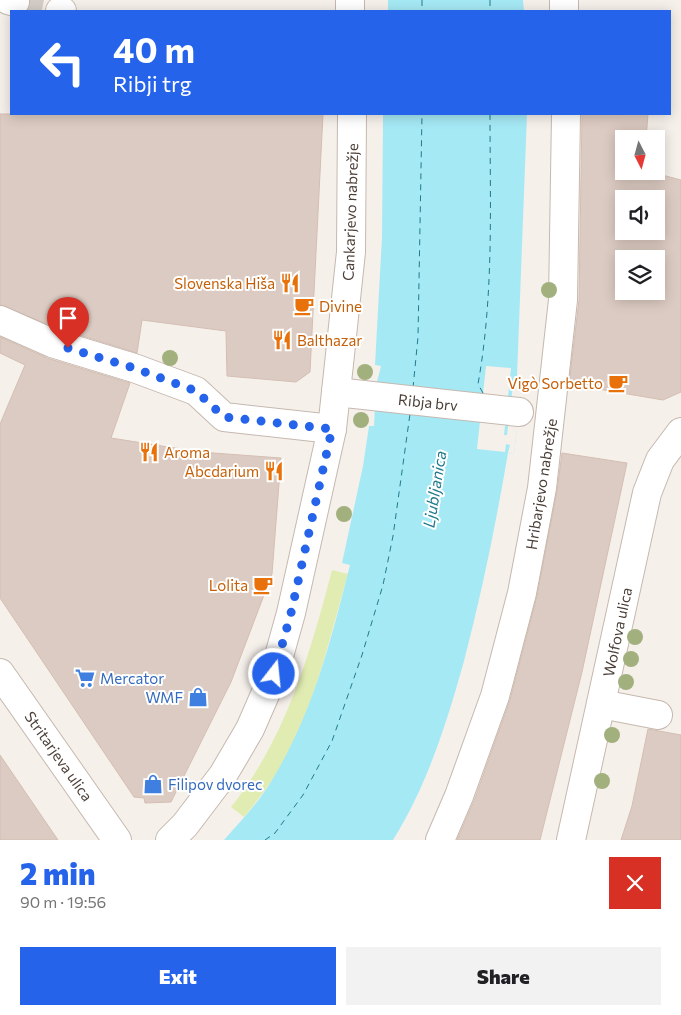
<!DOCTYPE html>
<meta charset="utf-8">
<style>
:root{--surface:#fff;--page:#f2f2f2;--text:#202124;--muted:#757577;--accent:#2563eb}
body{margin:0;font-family:Commissioner,sans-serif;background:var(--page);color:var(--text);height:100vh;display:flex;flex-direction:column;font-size:19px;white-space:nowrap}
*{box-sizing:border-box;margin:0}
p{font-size:16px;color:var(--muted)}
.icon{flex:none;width:28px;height:28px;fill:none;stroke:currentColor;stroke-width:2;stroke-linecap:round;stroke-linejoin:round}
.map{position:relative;height:840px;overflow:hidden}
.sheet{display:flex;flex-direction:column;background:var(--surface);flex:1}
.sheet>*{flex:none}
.hud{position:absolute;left:10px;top:10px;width:661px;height:105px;border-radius:0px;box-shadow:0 2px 12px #0003;background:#2563eb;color:#fff;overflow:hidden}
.needle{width:32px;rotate:174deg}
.fabs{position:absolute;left:615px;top:130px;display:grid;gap:10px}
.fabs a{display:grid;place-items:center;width:50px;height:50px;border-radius:0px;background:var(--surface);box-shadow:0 2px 12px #0003;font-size:25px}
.pin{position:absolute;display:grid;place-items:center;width:42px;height:42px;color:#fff;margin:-51px -21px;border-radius:50% 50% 50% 0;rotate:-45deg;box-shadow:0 0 5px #0007}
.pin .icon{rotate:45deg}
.me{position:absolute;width:55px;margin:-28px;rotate:16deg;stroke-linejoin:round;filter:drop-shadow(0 0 4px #0008)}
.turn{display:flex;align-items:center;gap:18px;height:105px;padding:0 20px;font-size:22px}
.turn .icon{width:65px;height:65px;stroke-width:2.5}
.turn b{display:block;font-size:35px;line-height:42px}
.round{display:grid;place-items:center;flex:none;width:52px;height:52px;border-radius:0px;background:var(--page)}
.headline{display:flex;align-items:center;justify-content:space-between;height:85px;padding:0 20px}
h1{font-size:30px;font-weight:800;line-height:38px;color:var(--accent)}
.action{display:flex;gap:10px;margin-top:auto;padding:10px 20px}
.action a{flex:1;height:58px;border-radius:0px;background:var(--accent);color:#fff;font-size:20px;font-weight:800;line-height:58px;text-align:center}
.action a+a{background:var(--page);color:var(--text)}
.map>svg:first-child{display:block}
.green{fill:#e1ecb2}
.water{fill:#a5e9f5}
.pier{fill:#f6f0eb}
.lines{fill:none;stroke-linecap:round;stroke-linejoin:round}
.ferry{stroke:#217a8c;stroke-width:1;stroke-dasharray:6 5;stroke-linecap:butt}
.building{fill:#dccbc2;stroke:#d4beb2;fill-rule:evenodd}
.minor-tunnel{stroke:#d4cdc7;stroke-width:28;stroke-dasharray:28 14;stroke-linecap:butt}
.minor-casing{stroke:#c6b8af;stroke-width:30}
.minor{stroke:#fff;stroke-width:28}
.tree{fill:#a2b07e}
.route{stroke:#2563eb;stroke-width:9;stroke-dasharray:0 16.2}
.labels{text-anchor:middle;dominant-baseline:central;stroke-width:4;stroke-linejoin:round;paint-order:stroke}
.street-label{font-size:15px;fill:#4b3f38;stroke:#fff}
.food-label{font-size:15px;fill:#c56008;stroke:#fff;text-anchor:end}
.shop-label{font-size:15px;fill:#366cbe;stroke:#fff;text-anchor:start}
.water-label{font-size:16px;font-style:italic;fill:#217a8c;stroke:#fff}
</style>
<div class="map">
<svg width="681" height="840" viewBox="0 0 681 840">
<rect width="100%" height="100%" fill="#f6f0eb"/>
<path class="green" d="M332 570 348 574C331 632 318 693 291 748 279 773 261 796 244 817L231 807C286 738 310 654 332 570Z"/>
<g class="water">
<path d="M388 0H523L524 11H388Z"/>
<path d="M383 114H527L517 377 523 378 514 454 508 453C496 523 482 592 464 661 447 722 427 786 393 840H224C241 821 259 802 272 780 313 713 331 640 350 565L342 563 363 466 369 426H374L376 386 381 366 375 365 382 237Z"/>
</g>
<path class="pier" d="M486 366 511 368 504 435H507L514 377 523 378 514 454 508 453 510 445 506 444 505 452 477 449Z"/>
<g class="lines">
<g class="ferry">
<path d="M422 0V11"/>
<path d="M490 0V11"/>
<path d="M413 388 418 337 422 114"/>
<path d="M483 393 478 384C494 295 490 204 490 114"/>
<path d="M265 840 275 833 303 795 332 741 362 655 383 585 393 536 410 414"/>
</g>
</g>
<g class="building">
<path d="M0 114H323L310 372 296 382 227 376 226 331 142 320 137 353 57 328 0 305Z"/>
<path d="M582 114H648L646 139H624V171H647L681 180V392L663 400 569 384 579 300ZM624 199H656V231H624ZM624 259H656V291H624Z"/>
<path d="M0 337 47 358 130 383 111 438 200 452 281 458 272 574 231 682 171 802 145 803 144 798 134 797 0 598V424L25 365 0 353Z"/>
<path d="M562 453 627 463 582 672 540 840H457L474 801 510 700 537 596 557 491Z"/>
<path d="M648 729 681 735V840H621L632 806Z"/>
<path d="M0 755 58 840H0Z"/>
</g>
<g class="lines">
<path class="minor-tunnel" d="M15 2 60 11"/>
<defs>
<g id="minor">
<path d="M8 0 15 2"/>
<path d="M350 0V11"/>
<path d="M564 0V11"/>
<path d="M60 11H62"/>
<path d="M0 320 52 343 134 368 196 391 224 417 332 429"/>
<path d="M336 392 519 412"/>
<path d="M0 673 117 840"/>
<path d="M601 704 658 715"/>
<path d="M170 840 185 825 223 775 250 729 274 674 291 613 332 429 351 252 352 114"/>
<path d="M440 840 459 796 495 696 522 593 542 488 563 300 566 114"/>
<path d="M571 840 647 493 660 460 681 432"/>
</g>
</defs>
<use href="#minor" class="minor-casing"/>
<use href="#minor" class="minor"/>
</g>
<g class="tree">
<circle cx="549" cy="290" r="8"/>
<circle cx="170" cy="358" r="8"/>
<circle cx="365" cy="372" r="8"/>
<circle cx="361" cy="420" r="8"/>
<circle cx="344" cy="514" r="8"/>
<circle cx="635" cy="637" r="8"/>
<circle cx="631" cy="659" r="8"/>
<circle cx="626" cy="682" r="8"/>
<circle cx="612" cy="735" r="8"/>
<circle cx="602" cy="781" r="8"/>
</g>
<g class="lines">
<path class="route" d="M68 348 134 368 196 391 224 417 332 429 291 613 274 674"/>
</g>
<defs>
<symbol id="restaurant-bare" viewBox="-9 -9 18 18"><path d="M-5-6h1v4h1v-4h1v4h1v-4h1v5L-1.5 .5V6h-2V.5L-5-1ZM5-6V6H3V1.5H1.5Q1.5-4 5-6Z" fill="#e8710a" stroke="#fff" stroke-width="2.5" paint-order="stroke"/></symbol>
<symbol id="cafe-bare" viewBox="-9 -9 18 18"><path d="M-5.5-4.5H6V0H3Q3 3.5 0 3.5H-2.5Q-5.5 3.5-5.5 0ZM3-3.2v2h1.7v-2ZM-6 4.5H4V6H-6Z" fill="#e8710a" stroke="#fff" stroke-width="2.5" paint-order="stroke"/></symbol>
<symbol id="supermarket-bare" viewBox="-9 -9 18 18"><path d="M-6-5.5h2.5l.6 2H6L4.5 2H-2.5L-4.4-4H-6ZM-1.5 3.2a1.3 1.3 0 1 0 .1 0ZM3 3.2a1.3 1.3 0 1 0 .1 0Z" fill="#3f7fe0" stroke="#fff" stroke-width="2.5" paint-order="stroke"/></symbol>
<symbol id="shop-bare" viewBox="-9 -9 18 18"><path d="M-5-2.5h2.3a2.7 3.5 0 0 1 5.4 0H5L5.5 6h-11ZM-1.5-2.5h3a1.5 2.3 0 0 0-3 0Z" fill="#3f7fe0" stroke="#fff" stroke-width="2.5" paint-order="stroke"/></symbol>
</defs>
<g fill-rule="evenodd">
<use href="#restaurant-bare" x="276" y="269" width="28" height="28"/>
<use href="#cafe-bare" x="290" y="292" width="28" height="28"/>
<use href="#restaurant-bare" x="268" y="326" width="28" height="28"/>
<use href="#cafe-bare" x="604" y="369" width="28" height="28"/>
<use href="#restaurant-bare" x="135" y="438" width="28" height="28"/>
<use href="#restaurant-bare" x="260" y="457" width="28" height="28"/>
<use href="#cafe-bare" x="249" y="571" width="28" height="28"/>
<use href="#supermarket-bare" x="71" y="664" width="28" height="28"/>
<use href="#shop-bare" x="184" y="683" width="28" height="28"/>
<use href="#shop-bare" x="139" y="770" width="28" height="28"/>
</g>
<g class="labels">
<g class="street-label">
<text transform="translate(350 212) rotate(-88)">Cankarjevo nabrežje</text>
<text transform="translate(428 402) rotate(6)">Ribja brv</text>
<text transform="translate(541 484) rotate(-81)">Hribarjevo nabrežje</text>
<text transform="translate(617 632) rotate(-78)">Wolfova ulica</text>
<text transform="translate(59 756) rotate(55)">Stritarjeva ulica</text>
</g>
<g class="food-label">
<text x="275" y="283">Slovenska Hiša</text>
<text x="319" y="306" text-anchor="start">Divine</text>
<text x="297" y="340" text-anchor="start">Balthazar</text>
<text x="603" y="383">Vigò Sorbetto</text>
<text x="164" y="452" text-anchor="start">Aroma</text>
<text x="259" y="471">Abcdarium</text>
<text x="248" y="585">Lolita</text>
</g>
<g class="shop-label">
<text x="100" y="678">Mercator</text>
<text x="183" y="697" text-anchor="end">WMF</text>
<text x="168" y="784">Filipov dvorec</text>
</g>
<g class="water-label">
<text transform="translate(434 489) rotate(-81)">Ljubljanica</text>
</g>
</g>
</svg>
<div class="fabs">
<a><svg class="needle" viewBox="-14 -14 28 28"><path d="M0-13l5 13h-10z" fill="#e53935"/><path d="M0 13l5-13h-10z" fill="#757577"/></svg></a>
<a><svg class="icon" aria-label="sound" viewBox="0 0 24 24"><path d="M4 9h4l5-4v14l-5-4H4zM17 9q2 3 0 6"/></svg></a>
<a><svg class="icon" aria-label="layers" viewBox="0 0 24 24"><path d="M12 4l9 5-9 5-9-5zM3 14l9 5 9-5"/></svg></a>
</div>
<div class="pin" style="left:68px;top:348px;background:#d93025"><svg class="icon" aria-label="arrive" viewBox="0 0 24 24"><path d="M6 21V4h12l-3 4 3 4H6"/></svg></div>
<svg class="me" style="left:274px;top:674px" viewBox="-20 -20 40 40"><circle r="17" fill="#2563eb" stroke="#fff" stroke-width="3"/><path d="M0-11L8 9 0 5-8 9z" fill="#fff"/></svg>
<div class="hud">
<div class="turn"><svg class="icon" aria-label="left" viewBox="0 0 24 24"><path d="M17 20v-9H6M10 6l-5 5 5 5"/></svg><div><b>40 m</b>Ribji trg</div></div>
</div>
</div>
<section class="sheet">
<div class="headline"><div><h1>2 min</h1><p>90 m · 19:56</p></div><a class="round" style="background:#d93025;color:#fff"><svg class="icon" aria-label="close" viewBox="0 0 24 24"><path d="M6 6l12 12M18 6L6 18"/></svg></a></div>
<div class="action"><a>Exit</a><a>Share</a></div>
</section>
